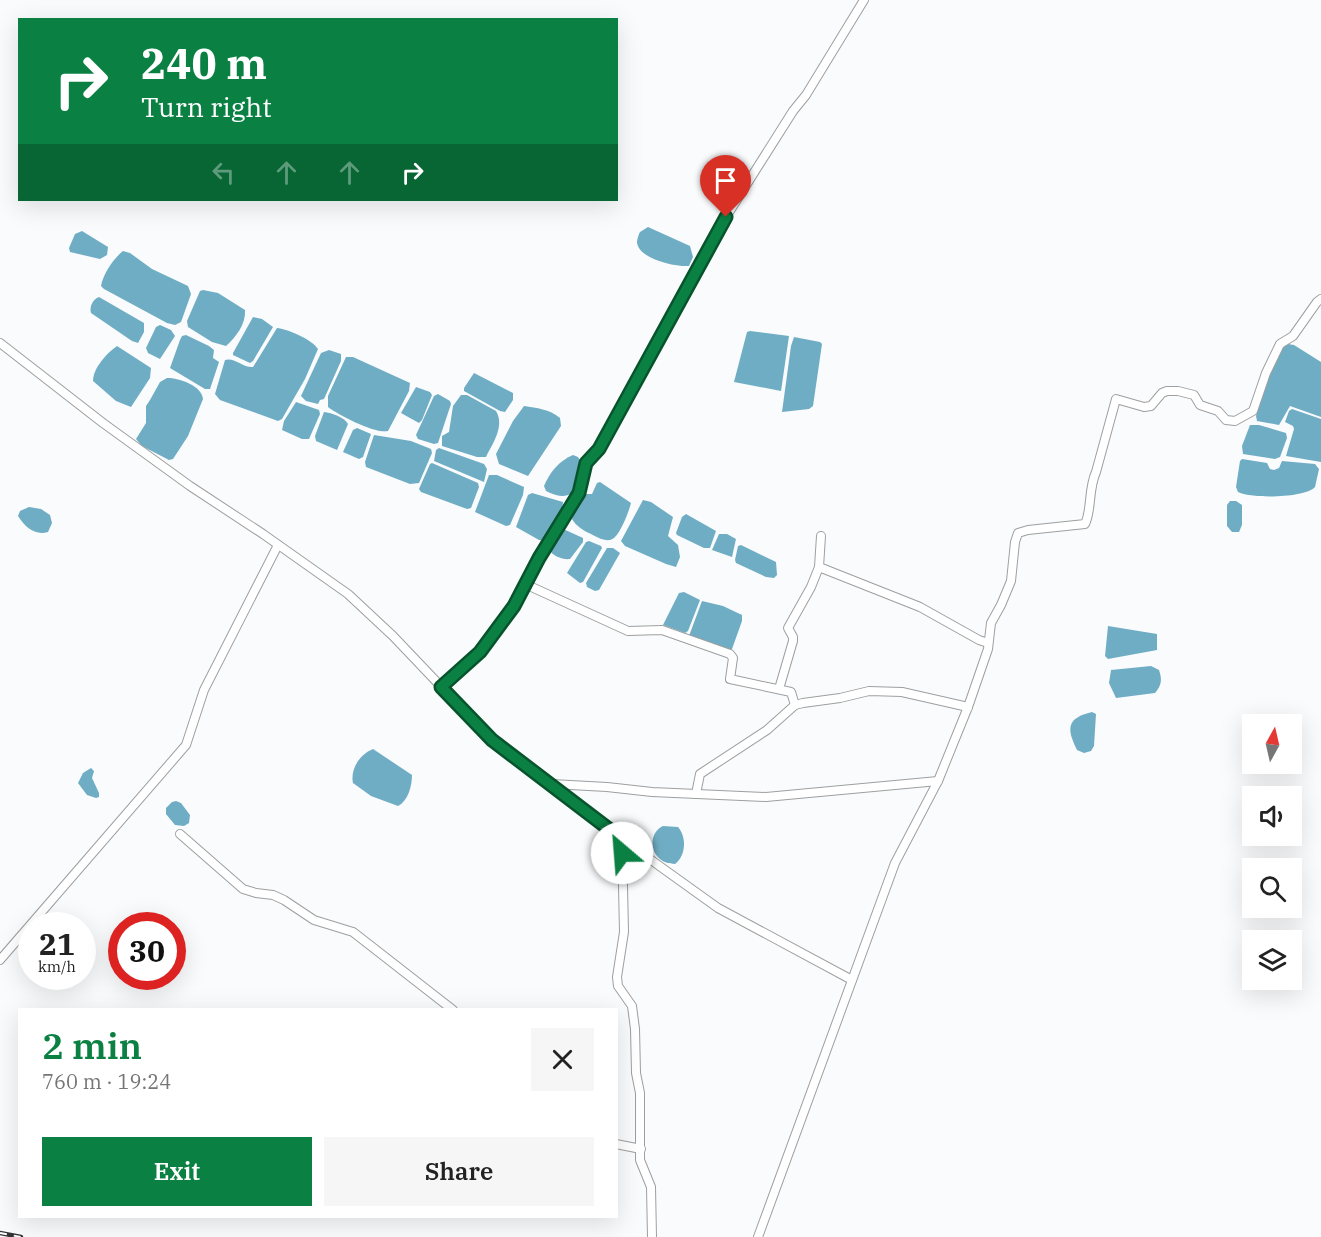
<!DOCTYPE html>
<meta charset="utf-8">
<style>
:root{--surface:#fff;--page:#f6f6f6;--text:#222;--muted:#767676;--accent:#0b8043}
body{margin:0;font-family:"IBM Plex Serif",serif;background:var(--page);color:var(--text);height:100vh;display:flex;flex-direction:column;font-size:22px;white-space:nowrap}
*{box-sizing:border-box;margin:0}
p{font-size:20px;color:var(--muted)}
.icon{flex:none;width:33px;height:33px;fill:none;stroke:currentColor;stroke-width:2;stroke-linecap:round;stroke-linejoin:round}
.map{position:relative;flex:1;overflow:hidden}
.details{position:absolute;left:18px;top:1008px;width:600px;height:210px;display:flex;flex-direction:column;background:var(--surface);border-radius:0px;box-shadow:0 6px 24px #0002}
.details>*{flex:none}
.guide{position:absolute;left:18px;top:18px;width:600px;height:183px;border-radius:0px;box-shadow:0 6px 24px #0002;background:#0b8043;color:#fff;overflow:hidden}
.needle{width:39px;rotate:8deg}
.fabs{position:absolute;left:1242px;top:714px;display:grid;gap:12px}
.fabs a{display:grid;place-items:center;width:60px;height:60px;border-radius:0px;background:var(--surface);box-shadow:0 6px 24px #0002;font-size:30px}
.speed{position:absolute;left:18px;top:912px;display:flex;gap:12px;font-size:30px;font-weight:700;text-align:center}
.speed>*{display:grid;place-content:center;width:78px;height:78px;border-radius:50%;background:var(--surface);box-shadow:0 6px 24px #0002;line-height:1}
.speed small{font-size:15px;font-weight:400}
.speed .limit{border:9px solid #d22;background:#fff;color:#111}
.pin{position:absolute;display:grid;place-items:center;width:51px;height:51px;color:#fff;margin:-62px -26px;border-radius:50% 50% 50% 0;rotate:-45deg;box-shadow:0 0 6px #0007}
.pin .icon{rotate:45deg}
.me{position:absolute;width:66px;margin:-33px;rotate:333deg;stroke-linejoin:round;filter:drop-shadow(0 0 4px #0008)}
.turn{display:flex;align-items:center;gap:21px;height:126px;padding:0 24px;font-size:27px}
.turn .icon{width:78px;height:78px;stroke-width:2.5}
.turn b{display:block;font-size:42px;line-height:51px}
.lanes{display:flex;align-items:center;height:57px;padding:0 24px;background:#0003;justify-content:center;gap:30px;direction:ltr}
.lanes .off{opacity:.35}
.round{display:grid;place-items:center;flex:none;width:63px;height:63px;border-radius:0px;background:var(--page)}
.summary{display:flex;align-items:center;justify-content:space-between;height:102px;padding:0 24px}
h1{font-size:36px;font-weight:600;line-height:45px;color:var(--accent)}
.cta{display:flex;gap:12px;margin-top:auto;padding:12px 24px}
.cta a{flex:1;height:69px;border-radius:0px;background:var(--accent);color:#fff;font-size:24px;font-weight:600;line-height:69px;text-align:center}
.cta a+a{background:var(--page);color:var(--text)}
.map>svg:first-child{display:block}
.water{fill:#6fadc4}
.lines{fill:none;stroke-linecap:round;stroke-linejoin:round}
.minor-casing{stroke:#9d9fa0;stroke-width:10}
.minor{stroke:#fff;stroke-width:8}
.rail-casing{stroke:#323334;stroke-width:4.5}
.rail{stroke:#fff;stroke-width:2;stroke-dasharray:7;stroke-linecap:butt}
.route-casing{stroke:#07532c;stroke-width:15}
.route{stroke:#0b8043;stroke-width:10}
</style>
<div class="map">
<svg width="1321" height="1237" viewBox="0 0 1321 1237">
<rect width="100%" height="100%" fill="#f9fbfd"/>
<g class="water">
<path d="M648 227 690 246 693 257 689 266C675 267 638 259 637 242 637 240 639 233 640 232Z"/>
<path d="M82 231 108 247 107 255 100 259 70 252 69 248 75 234Z"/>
<path d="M123 251 130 253 152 269 188 286 191 294 181 322 175 325 167 323 104 289 101 286C103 274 114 258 123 251Z"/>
<path d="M203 290 218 293 245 310C246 324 236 337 226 346L212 342 188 327 187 321 200 291Z"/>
<path d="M99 297 144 323V332L138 343 132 341 91 313C89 307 93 299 99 297Z"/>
<path d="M253 317 262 319 273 327 253 361 250 363 233 355V353Z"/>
<path d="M160 325 171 330 175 336 160 359 148 353 146 348 156 327Z"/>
<path d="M277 328C287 329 312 339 318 349L305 379 282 419 278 421 220 400 215 394 225 360C235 357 243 368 253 367Z"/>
<path d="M750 331 789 336 781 391 734 382 747 332Z"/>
<path d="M186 335 209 346 214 350 213 358 219 362 210 389H205L170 368 180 340 182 336Z"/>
<path d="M794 337 820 342 822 344 813 406 809 409 782 412 791 346Z"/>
<path d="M1288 344 1294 345 1321 362V417L1290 406 1279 425 1257 421 1256 416C1261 399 1272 353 1288 344Z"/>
<path d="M117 346 151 368 150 378 131 407 116 401 93 381C93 368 107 353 117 346Z"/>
<path d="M329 350 341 354V361L324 399 320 400 318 404 306 401 301 396 321 353Z"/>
<path d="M346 357H353L410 383 409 391 388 431C375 434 340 416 328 407V396Z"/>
<path d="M474 373 513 393V400L505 412 500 411 464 391V388Z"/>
<path d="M167 378C180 378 202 386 203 399L188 436 173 459 169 460 142 446 136 439 146 423V406L150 400 160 382Z"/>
<path d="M416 387 430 392 432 395 422 420 419 423 401 413Z"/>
<path d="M438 394 450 401 451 404 438 443 434 444 418 439 416 435 434 396Z"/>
<path d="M461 395H467L496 411C505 426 493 443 486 457H477L442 446V436L449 432 453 406Z"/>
<path d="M296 402 319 410 320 414 309 439H302L282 430 284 421Z"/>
<path d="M524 406C537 408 549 409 560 418L561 426 528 476 499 464 496 454 513 421Z"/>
<path d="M1292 409 1321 419V462L1286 456 1294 429 1293 426 1285 422 1289 411Z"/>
<path d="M324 412C332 413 344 417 348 424L337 450 316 441 315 436Z"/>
<path d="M1250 425H1259L1286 433 1287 438 1280 457 1275 459 1243 454 1242 446Z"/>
<path d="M357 428 371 434 363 457 359 459 343 452 353 430Z"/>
<path d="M374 435 411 441 431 449 432 453 419 483 410 484 366 467 365 462Z"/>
<path d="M439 448 484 464 487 469 484 482 434 461 436 450Z"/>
<path d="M573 455 578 457 581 462C580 488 573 505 546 491L544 486C549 473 560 460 573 455Z"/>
<path d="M1242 459 1267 463 1270 469 1274 470 1279 468 1282 461 1315 464 1319 469 1315 487C1305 498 1252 499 1238 492L1236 487 1240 461Z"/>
<path d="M432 463 478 483 479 487 471 508 467 509 421 492 419 489 430 464Z"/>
<path d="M489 475H497L524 487 523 495 510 525 506 526 475 512Z"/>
<path d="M600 482 631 503C629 511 619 539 610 540 604 541 596 537 591 534 584 531 576 526 572 519L582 494H592L597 483Z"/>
<path d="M532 493 563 502 562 512 545 541 539 540 516 527 528 495Z"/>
<path d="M643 500 651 502 673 517 668 536 678 545 680 557 676 567 666 564 625 546 621 541Z"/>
<path d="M1230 501H1236L1242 505V525L1239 532H1232L1227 526V505Z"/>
<path d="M29 507 41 509 50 515 52 523 48 532C35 536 25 527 18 516L20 511Z"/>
<path d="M686 514 716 531 710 548H704L677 535 676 533 682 517Z"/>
<path d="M561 528 583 538V542L570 559C563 560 552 556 549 549Z"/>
<path d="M719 534H727L736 539 732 557 712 550Z"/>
<path d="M589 541 601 546 602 548 583 582 580 583 567 573 586 542Z"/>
<path d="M741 545 776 562 777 575 774 578 766 577 736 563 735 560 738 546Z"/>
<path d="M607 548H613L620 553 599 590 595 591 587 587 586 583Z"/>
<path d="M684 592 700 600 688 631 685 633 663 625 679 593Z"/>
<path d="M702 601 723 606 742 615V621L732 649H726L689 636Z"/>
<path d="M1108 626 1157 634V650L1108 659 1105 656Z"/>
<path d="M1151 666 1159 670C1162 679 1162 685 1155 693L1116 698 1109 683 1111 670Z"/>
<path d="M1092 712 1096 714 1094 746 1091 751 1084 753 1077 750C1066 728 1067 718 1092 712Z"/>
<path d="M373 749 412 775C412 786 408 801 398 806L371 796 353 783C350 769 360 754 373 749Z"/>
<path d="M91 768 94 771 92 778 99 793V797L96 798 87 795 78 783 83 773Z"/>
<path d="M176 801 181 803 190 815 189 823 184 826 175 825 166 814V808L172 802Z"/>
<path d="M663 826 678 827C687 837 686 856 675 864 669 863 664 863 660 859 649 850 650 832 663 826Z"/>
</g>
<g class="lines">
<defs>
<g id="minor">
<path d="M0 343 103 423 190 486 263 534 348 594 393 636 492 740 633 847 718 908 852 980"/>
<path d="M819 567 920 607 979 640 988 643"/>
<path d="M525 584 628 631 662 630 730 654 733 658 730 679 791 692 795 705"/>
<path d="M441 687 480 652 514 606 539 558 579 493 586 463 599 449 726 217 793 111 806 95 864 0"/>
<path d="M779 689 793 641V637L788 628 811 587 819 567 821 536"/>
<path d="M552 784 607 787 652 792 766 797 938 781"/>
<path d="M696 794 700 774 767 730 795 705 803 703 840 698 869 691 902 692 968 707"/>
<path d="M180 834 243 889 256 893 273 895 284 900 314 920 353 932 453 1010"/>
<path d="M622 839 624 932 617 977 618 986 632 1006 635 1029 636 1073 640 1093V1160L651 1187 652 1237"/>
<path d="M0 960 186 745 204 690 278 545"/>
<path d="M616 1144 641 1149"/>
<path d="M758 1237 895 863 938 781 968 707 988 649 991 623 1001 605 1011 581 1015 542 1018 533 1028 530 1085 524C1092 510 1088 489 1096 472L1116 399 1144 407 1151 406 1162 393 1167 391H1178L1194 395 1200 405 1218 411 1226 420 1235 421 1253 411 1266 373 1280 344 1293 336 1317 302 1321 299"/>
</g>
</defs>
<use href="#minor" class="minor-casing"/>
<use href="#minor" class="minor"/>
<defs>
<path id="rail" d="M0 1233 21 1237"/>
</defs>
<use href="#rail" class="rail-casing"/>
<use href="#rail" class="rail"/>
</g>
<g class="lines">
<defs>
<path id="route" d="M622 853V839L492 740 441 687 480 652 514 606 539 558 579 493 586 463 599 449 726 217"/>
</defs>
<use href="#route" class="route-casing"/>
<use href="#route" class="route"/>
</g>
</svg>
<div class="fabs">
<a><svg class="needle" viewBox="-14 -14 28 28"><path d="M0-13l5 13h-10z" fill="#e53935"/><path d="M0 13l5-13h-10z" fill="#767676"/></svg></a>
<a><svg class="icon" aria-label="sound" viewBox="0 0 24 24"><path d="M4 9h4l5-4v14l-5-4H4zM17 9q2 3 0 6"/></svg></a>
<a><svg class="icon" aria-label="search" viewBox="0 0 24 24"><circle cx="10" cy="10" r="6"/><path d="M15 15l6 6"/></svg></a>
<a><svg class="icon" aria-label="layers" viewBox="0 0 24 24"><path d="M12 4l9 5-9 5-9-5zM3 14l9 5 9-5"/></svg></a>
</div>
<div class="speed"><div>21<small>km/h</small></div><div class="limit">30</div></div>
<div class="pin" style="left:726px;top:217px;background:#d93025"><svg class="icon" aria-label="arrive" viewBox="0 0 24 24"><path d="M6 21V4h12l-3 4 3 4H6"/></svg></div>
<svg class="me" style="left:622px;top:853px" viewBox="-20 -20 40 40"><circle r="19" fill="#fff"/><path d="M0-13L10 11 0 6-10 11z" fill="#0b8043"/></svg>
<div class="guide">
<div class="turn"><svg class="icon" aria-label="right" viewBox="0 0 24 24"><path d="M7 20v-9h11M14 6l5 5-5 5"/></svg><div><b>240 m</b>Turn right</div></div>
<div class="lanes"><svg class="icon off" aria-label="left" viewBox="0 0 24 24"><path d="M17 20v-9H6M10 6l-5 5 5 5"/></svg><svg class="icon off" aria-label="ahead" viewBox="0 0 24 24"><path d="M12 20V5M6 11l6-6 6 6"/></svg><svg class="icon off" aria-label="ahead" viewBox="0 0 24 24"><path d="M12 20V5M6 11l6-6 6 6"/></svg><svg class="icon" aria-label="right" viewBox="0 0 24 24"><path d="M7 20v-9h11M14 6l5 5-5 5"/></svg></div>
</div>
<section class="details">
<div class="summary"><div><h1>2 min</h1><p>760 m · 19:24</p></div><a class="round"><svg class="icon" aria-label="close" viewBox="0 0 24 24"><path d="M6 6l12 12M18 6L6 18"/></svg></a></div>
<div class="cta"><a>Exit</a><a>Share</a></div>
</section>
</div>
